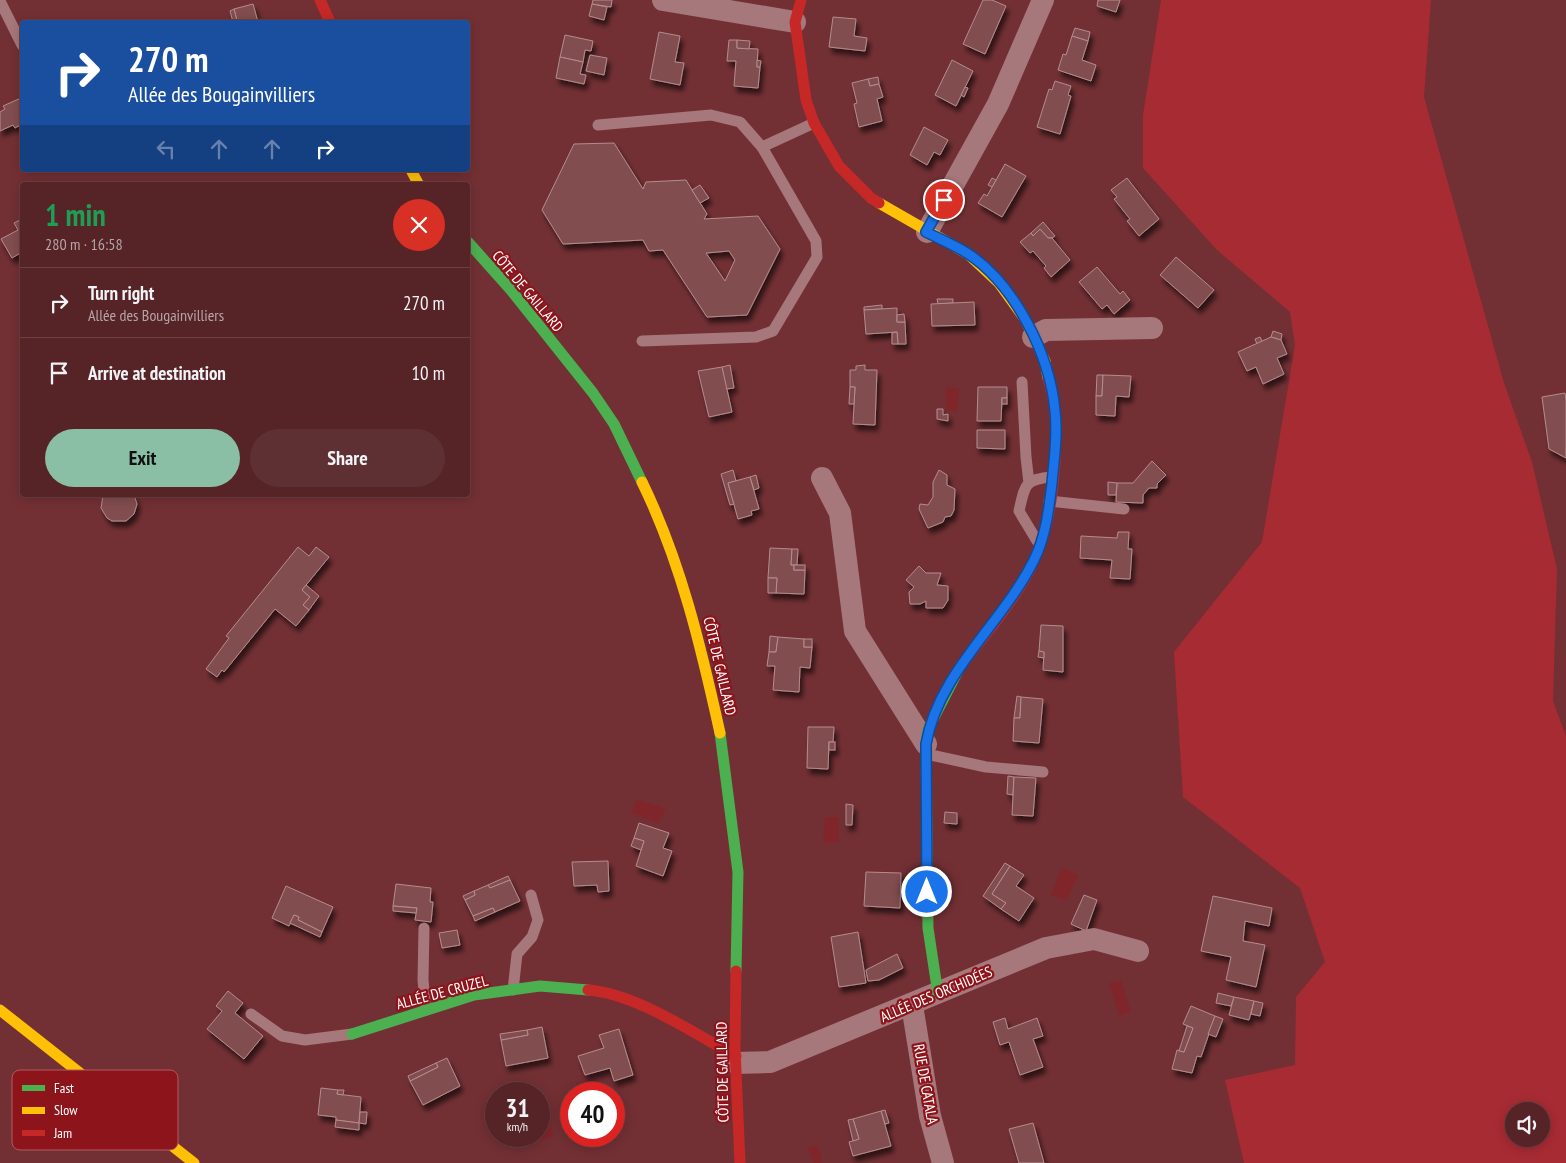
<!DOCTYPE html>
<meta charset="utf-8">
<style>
:root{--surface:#562427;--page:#5f3033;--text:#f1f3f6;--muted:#b6a4a7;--line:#6c4144;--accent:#8abfa5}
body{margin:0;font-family:"PT Sans Narrow",sans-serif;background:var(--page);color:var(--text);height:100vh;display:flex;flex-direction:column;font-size:19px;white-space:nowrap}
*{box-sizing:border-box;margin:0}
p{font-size:16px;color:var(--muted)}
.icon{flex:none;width:28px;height:28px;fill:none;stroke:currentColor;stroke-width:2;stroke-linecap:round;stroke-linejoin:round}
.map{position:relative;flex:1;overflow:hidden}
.side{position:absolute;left:20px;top:182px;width:450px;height:315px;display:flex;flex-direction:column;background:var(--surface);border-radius:5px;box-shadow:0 2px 12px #0003,0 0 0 1px var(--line)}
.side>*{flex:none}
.top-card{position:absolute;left:20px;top:20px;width:450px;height:152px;border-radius:5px;box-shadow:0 2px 12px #0003,0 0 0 1px var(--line);background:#1a4fa0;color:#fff;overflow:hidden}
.tools{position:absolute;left:1505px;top:1102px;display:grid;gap:10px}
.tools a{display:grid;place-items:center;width:45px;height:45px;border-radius:50%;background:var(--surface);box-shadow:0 2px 12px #0003,0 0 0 1px var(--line);font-size:25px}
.speed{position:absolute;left:485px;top:1082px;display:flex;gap:10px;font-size:25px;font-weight:700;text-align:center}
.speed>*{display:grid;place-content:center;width:65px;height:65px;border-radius:50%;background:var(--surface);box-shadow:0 2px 12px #0003,0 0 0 1px var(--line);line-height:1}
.speed small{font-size:12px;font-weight:400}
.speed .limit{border:8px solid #d22;background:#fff;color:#111}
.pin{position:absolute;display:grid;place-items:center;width:42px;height:42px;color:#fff;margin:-21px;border:2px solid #fff;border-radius:50%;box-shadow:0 1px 5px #0007}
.me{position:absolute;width:55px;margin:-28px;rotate:0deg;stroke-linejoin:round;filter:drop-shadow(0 0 4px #0008)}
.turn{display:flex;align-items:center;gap:18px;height:105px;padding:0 25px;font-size:22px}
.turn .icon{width:65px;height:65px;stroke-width:2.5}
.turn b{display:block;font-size:35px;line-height:42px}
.lanes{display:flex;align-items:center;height:48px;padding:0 25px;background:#0003;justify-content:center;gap:25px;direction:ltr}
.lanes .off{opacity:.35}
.round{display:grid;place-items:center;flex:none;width:52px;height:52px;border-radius:26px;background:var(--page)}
.headline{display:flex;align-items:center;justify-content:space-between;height:85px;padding:0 25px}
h1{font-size:30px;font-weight:800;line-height:38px;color:#1e9e55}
.button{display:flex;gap:10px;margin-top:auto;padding:10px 25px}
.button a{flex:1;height:58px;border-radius:30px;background:var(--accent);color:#111;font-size:20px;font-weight:800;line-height:58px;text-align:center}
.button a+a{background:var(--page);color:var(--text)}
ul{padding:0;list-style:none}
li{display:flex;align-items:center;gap:15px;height:70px;padding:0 25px;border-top:1px solid var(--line)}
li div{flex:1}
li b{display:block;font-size:19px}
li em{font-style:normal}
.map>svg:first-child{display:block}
.green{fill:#a72b33;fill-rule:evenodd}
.water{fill:#80262b}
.building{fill:#824d50;stroke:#b48c8e;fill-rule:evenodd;filter:url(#shadow)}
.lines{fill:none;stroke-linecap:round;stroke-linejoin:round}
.lane{stroke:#a6777b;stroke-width:11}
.street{stroke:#a6777b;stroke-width:22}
.fast{stroke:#4caf50;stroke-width:11}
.slow{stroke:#ffc107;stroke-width:11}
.jam{stroke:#c62828;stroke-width:11}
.route-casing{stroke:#114b97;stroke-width:12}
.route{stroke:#1a73e8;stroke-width:9}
.labels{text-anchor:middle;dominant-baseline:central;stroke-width:4.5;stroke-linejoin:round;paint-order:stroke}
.street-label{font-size:15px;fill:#fff;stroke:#8e141b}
.key{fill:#8e141b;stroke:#b05a5f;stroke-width:1}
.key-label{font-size:14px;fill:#fff}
</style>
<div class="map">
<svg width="1566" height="1163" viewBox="0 0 1566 1163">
<defs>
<filter id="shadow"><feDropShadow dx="3" dy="5.5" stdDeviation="2.5" flood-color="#0009"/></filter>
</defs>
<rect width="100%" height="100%" fill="#723034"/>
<path class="green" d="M1161 0H1431L1424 97 1504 383 1532 462 1557 569 1553 701 1566 736V1163H1244L1225 1080 1295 1065 1296 997 1325 962 1300 888 1183 797 1174 652 1262 542 1295 345 1290 312 1217 250 1143 168V115ZM1514 1111H1541V1139H1514Z"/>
<g class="water">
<path d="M946 387 959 389 957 412 946 410Z"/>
<path d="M637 799 666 809 658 823 631 813Z"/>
<path d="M825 817H838L839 842 823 843Z"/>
<path d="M1062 868 1079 875 1066 901 1051 895Z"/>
<path d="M1121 980 1131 1012 1119 1016 1109 983Z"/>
<path d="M595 1078 600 1094H580L576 1083Z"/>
<path d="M546 1103 553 1137 536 1141 535 1136H539V1104Z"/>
<path d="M818 1145 822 1163H813L808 1147Z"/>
</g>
<g class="building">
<path d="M593 0H612L611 7 592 4Z"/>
<path d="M983 0H992L1006 6 985 54 963 44Z"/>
<path d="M1098 0H1120L1116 12 1097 6Z"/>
<path d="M253 4 258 22H233L237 21 234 9Z"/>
<path d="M592 4 607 7 604 20 589 16Z"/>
<path d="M234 9 237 21 233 22 230 11Z"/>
<path d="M833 17 856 19 854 36 867 38 865 51 829 47Z"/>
<path d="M1075 28 1090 32 1088 41 1072 36Z"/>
<path d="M659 32 680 36 675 62 684 63 680 85 650 79Z"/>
<path d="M565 35 593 41 591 51 585 50 583 62 560 57Z"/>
<path d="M1072 36 1088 41 1082 60 1096 65 1091 81 1058 70 1063 54 1066 55Z"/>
<path d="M729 40H737V48L758 49 757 67H760L758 88 734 86 736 61H727Z"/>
<path d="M737 40 750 41 749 49 737 48Z"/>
<path d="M590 55 607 58 604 75 586 71Z"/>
<path d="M560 57 583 62 580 74 586 75 584 84 556 78Z"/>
<path d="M757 60 761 61 760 67H757Z"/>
<path d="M952 60 973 71 956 106 935 95Z"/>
<path d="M878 77 879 84 870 86 868 79Z"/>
<path d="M868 79 870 86 879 84 883 97 877 99 882 121 859 127 854 104 857 103 852 83Z"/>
<path d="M1055 81 1071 86 1068 95 1071 96 1060 134 1037 127 1049 89 1052 90Z"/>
<path d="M965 87 968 88 964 97 961 95Z"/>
<path d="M21 98 22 124 15 128 13 125 0 131V112L5 109 3 106Z"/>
<path d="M924 127 948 140 940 155 934 152 927 165 910 155Z"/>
<path d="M614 143 643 189 646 182 686 180 707 214 704 219 758 216 780 249 747 315 707 317 663 250 649 251 643 240 563 244 542 210 574 144ZM729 251 735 260 725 281 706 253Z"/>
<path d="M1005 164 1026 176 1002 217 978 203 984 194 987 196Z"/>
<path d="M992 178 996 180 992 187 988 185Z"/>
<path d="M1127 178 1159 219 1139 236 1127 221 1130 219 1114 199 1117 197 1111 190Z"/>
<path d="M700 185 709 198 700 203 692 190Z"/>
<path d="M22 219V252L12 258 1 239 18 230 14 223Z"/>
<path d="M1043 222 1055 236 1052 238H1048L1040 229 1033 236 1031 233Z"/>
<path d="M1040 229 1048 238H1052L1070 260 1051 277 1044 268 1046 266 1033 251 1030 253 1020 242 1031 233 1033 236Z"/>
<path d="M1176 257 1214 290 1198 308 1160 275Z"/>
<path d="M1097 267 1120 294 1123 291 1130 300 1114 314 1107 305 1102 309 1079 282Z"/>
<path d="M937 299H953V303L938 304Z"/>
<path d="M974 302 975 325 932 326 931 304Z"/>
<path d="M882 305V309L864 310V307Z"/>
<path d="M897 308V322H905L906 344H898L897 332 866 334 864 310Z"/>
<path d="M904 314 905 322H897V315Z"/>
<path d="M1273 331 1282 334 1281 340 1271 337Z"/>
<path d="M897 332 898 344H892V333Z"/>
<path d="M1260 337 1262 341 1257 344 1255 339Z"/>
<path d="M1271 337 1281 340 1287 354 1277 358 1284 374 1263 384 1256 367 1247 371 1238 352Z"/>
<path d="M730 365 734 388 726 389 722 367Z"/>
<path d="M865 365V370H877L875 425 853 424 855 387H850V370H856V366Z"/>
<path d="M722 367 732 412 709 417 698 371Z"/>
<path d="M1097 375H1103L1102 396H1096Z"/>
<path d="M1103 375 1131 376 1129 397 1116 396 1115 416 1096 415V396H1102Z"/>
<path d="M850 387H855L854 404H849Z"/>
<path d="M978 387H1007V398H1002L1001 421H977Z"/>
<path d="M1565 393 1566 399V458L1549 449 1542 397Z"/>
<rect x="1002" y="398" width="5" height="6"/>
<path d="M937 409H943V415L948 414V421L937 419Z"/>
<path d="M977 430H1005V449L977 448Z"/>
<path d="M1152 461 1166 475 1157 484V488H1149L1143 495V503L1116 502 1117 483H1133Z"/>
<path d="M733 470 736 481 728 483 734 504 730 505 721 474Z"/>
<path d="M939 470 947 475V485L955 489 954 510 951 516 945 517 943 522 928 528 919 509 920 504 928 505 933 497V482Z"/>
<path d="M756 475 759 488 754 490 750 477Z"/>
<path d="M750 477 759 509 751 511 752 515 738 519 728 483Z"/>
<path d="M1108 482 1117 483 1116 495H1108Z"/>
<path d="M103 495H134L137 504 134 514 126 521H112L107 518 101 508Z"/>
<path d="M1118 532H1129L1128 549H1132L1130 579 1110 578 1112 560 1080 558 1081 536 1117 538Z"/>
<path d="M298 547 309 556 316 547 329 557 302 590 310 597 303 605 309 610 296 626 275 609 224 672 222 670 217 677 206 669 229 638 226 636Z"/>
<path d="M770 548 792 549 791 565H794V570H805L804 594 776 593 777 578H768Z"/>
<path d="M792 549H798L797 565H791Z"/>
<rect x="794" y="565" width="11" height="5"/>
<path d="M919 566 926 573H941L937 585 948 586V600L943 608H926V601L920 604H910L909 592 914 587 906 580Z"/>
<path d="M768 578H777L776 593H768Z"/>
<path d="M306 585 319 596 309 610 303 605 310 597 302 590Z"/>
<path d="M1041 625 1063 626V672L1043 670 1044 652 1039 651Z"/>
<path d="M770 636 778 637 776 652H769Z"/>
<path d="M778 637 804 639V647H812L810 668 800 667 799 692 773 690 775 666H767L769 652H776Z"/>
<rect x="804" y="639" width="8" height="8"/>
<path d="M1039 651 1044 652V658L1038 657Z"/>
<path d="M1017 696 1021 697 1020 718H1014Z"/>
<path d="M1021 697 1043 699 1039 743 1013 741 1014 718H1020Z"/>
<path d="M808 727H834L833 742H829L828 769 807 768Z"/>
<rect x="829" y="742" width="6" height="8"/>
<path d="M1008 776 1014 777 1013 795 1007 794Z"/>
<path d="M1014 777 1036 778 1033 816 1012 815Z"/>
<path d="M846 804 853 805 852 825H846Z"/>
<path d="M945 812 957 813V824L944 823Z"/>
<path d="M639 823 669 833 663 848 672 851 663 876 636 866 644 841 634 838Z"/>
<path d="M634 838 644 841 641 850 631 846Z"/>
<path d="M608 861 609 891 598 892 597 885 574 886 572 862Z"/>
<path d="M1005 863 1010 866 992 894 1006 903 1001 909 983 896Z"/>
<path d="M1010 866 1024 875 1016 886 1034 898 1019 921 1001 909 1006 903 992 894Z"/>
<path d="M866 872 901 873 900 908 864 906Z"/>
<path d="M508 876 510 880 490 888 488 885Z"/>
<path d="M510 880 520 901 495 912 493 908 473 916 465 900 475 895 474 891 488 885 490 888Z"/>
<path d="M396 884 431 888 430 902H433L431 922 415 920 417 908 393 906Z"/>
<path d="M286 886 333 907 322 932 298 920 299 917 294 915 289 926 272 918Z"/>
<path d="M474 891 475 895 465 900 463 896Z"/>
<path d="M1084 895 1097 900 1086 931 1071 924Z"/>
<path d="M1213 896 1272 908 1269 926 1245 921 1243 941 1265 945 1256 987 1226 980 1231 957 1201 951Z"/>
<path d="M393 906 417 908 416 913 393 911Z"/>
<path d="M493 908 495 912 475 921 473 916Z"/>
<path d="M294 915 299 917 298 920 322 932 320 937 290 923Z"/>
<path d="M457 930 460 945 442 948 439 933Z"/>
<path d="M858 932 866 983 839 987 831 937Z"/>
<path d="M897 954 903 968 879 980 868 981 866 970Z"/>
<path d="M228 991 243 1003 235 1013 263 1036 244 1059 207 1029 222 1011 216 1006Z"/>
<path d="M1218 993 1234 997 1231 1006 1216 1003Z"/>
<path d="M1234 997 1254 1001 1249 1020 1229 1015Z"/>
<path d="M1254 1001 1263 1003 1260 1016 1251 1014Z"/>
<path d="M1191 1006 1215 1016 1201 1057 1197 1056 1192 1073 1172 1069 1177 1050 1184 1052 1193 1028 1183 1024Z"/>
<path d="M1215 1016 1223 1019 1216 1037 1208 1034Z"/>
<path d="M1005 1018 1008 1029 1037 1018 1043 1036 1033 1039 1043 1067 1020 1075 1009 1042 1000 1045 993 1022Z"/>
<path d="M1187 1026 1193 1028 1184 1052 1179 1051Z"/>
<path d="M542 1027 548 1058 506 1066 501 1040 528 1035 527 1030Z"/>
<path d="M619 1029 633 1075 614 1081 610 1068 585 1075 578 1056 604 1048 599 1035Z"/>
<path d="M527 1030 528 1035 501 1040 500 1034Z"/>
<path d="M447 1058 460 1086 423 1105 410 1081 438 1067 436 1063Z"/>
<path d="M436 1063 438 1067 410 1081 408 1076Z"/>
<path d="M321 1088 338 1090 337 1094 361 1097 359 1123 336 1120V1117L318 1115Z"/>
<path d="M338 1090H344L343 1095 337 1094Z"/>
<path d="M885 1110 889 1123 885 1124 881 1111Z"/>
<path d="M881 1111 891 1146 853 1156 849 1142 859 1139 853 1119Z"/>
<path d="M360 1112H367L366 1124 359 1123Z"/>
<path d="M853 1119 859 1139 853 1141 848 1120Z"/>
<path d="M336 1120 359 1123V1130L335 1127Z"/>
<path d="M1033 1123 1044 1163H1019L1009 1129Z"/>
</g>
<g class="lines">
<g class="lane">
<path d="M0 1 22 45"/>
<path d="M598 125 711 115 740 122 762 147"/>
<path d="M642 341 756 337 773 331 817 257 816 241 762 147 814 123"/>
<path d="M1022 382 1026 457 1029 483"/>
<path d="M1049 501 1124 509"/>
<path d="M1037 541 1019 511C1025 485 1024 479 1052 477"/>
<path d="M926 754 986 767 1043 772"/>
<path d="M424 928 423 980 426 1010"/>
<path d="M513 990 517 954 532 937 538 920 531 895"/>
<path d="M251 1014 282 1036 305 1040 352 1034"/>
</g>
<g class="street">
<path d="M663 0 795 22"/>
<path d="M927 232 998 104 1043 0"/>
<path d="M1033 337 1046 330 1152 328"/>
<path d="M822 478 840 513 855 631 926 744"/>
<path d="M912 1005 930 1116 943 1163"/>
<path d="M736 1063 770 1062 1046 948 1094 939 1138 951"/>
</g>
<g class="fast">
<path d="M468 242 510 289 593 393 614 424 642 482"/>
<path d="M720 733 738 872 736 971"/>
<path d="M938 994 928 928 926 744 928 729 961 665"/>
<path d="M352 1034 474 995 540 986 588 990"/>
</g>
<g class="slow">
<path d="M411 170 419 185"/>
<path d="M879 203 968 254 999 283 1025 319 1045 361 1048 378"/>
<path d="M642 482C681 562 701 647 720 733"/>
<path d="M0 1010 194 1163"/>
</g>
<g class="jam">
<path d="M320 0 330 22"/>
<path d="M801 0 795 22 806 100 814 123 839 166 871 198 879 203"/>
<path d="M961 665C986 634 1019 595 1035 559 1053 519 1058 455 1055 412 1054 401 1051 389 1048 378"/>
<path d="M736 971 735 1049 740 1163"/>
<path d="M588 990C637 994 693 1033 736 1056"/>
</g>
</g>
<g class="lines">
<defs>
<path id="route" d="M927 892 926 744C938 673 1003 623 1034 560 1046 536 1049 508 1052 483 1054 460 1058 434 1055 411 1050 355 1015 284 967 253 954 245 940 239 926 232L944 200"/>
</defs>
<use href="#route" class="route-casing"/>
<use href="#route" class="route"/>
</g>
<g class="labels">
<g class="street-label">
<text transform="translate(528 291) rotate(50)">CÔTE DE GAILLARD</text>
<text transform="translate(720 666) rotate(77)">CÔTE DE GAILLARD</text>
<text transform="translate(442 992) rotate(-15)">ALLÉE DE CRUZEL</text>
<text transform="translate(936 994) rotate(-23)">ALLÉE DES ORCHIDÉES</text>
<text transform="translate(722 1072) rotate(-91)">CÔTE DE GAILLARD</text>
<text transform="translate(926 1084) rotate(80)">RUE DE CATALA</text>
</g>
</g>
<rect x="12" y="1070" width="166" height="80" rx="8" class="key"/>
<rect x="22" y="1085" width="23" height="6" fill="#4caf50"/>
<rect x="22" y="1107" width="23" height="7" fill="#ffc107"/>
<rect x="22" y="1130" width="23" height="6" fill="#c62828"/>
<g class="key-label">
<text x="54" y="1093">Fast</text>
<text x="54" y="1115">Slow</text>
<text x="54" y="1138">Jam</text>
</g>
</svg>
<div class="tools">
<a><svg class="icon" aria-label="sound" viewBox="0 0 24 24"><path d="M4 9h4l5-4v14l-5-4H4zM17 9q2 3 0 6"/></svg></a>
</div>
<div class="speed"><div>31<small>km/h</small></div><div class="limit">40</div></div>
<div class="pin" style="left:944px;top:200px;background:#d93025"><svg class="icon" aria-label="arrive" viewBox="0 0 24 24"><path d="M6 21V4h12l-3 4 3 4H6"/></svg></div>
<svg class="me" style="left:927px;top:892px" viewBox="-20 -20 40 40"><circle r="17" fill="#1a73e8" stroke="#fff" stroke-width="3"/><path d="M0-11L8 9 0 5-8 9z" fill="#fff"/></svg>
<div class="top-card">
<div class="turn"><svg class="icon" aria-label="right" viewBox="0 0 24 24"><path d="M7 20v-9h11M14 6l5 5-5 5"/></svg><div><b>270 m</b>Allée des Bougainvilliers</div></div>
<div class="lanes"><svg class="icon off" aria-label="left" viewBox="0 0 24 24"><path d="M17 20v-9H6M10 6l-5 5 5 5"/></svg><svg class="icon off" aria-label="ahead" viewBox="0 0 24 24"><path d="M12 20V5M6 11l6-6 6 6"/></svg><svg class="icon off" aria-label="ahead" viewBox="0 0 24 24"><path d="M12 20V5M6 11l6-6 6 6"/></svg><svg class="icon" aria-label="right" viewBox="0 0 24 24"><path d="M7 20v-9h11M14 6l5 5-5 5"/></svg></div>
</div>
<section class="side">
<div class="headline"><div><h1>1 min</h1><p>280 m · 16:58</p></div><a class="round" style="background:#d93025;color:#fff"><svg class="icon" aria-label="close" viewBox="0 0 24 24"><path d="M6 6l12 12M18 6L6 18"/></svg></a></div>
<ul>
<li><svg class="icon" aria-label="right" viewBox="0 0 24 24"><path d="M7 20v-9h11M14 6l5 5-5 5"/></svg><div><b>Turn right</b><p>Allée des Bougainvilliers</p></div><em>270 m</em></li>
<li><svg class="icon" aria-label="arrive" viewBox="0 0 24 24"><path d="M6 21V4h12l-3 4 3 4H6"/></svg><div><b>Arrive at destination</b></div><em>10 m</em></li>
</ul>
<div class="button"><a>Exit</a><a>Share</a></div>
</section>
</div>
